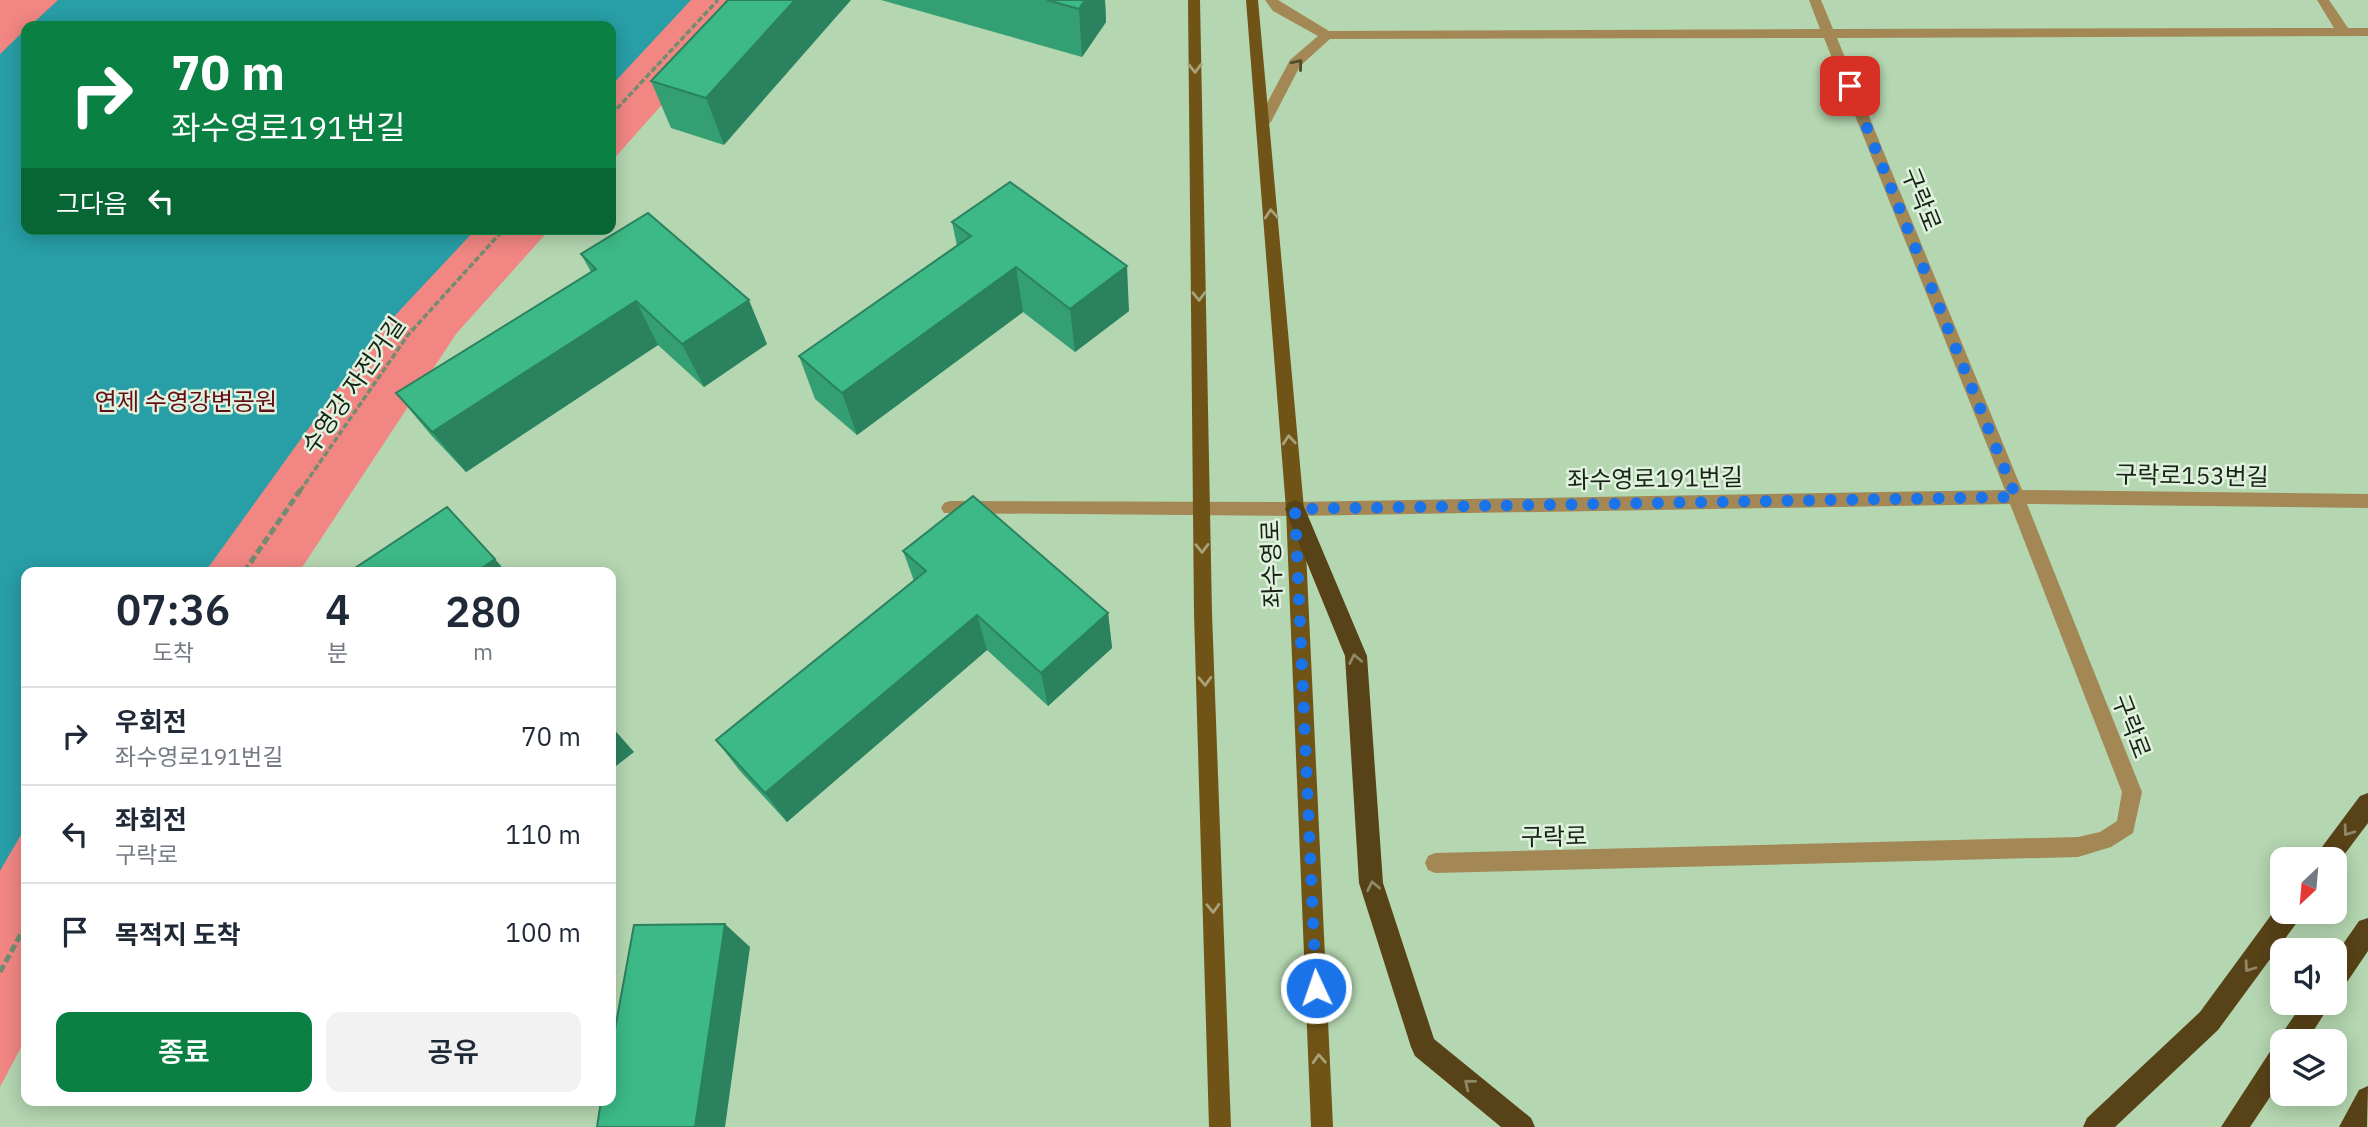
<!DOCTYPE html>
<html lang="ko">
<meta charset="utf-8">
<style>
:root{--surface:#fff;--page:#f2f2f3;--text:#1f2937;--muted:#747a83;--line:#e0e1e3;--accent:#0b8043}
body{margin:0;font-family:"IBM Plex Sans","Noto Sans KR",sans-serif;background:var(--page);color:var(--text);height:100vh;display:flex;flex-direction:column;font-size:26px;white-space:nowrap}
*{box-sizing:border-box;margin:0}
p{font-size:23px;color:var(--muted)}
.icon{flex:none;width:38px;height:38px;fill:none;stroke:currentColor;stroke-width:2;stroke-linecap:round;stroke-linejoin:round}
.map{position:relative;flex:1;overflow:hidden}
.sheet{position:absolute;left:21px;top:567px;width:595px;height:539px;display:flex;flex-direction:column;background:var(--surface);border-radius:14px;box-shadow:0 4px 18px #0003}
.sheet>*{flex:none}
.top-card{position:absolute;left:21px;top:21px;width:595px;height:214px;border-radius:14px;box-shadow:0 4px 18px #0003;background:#0b8043;color:#fff;overflow:hidden}
.needle{width:46px;rotate:206deg}
.buttons{position:absolute;left:2270px;top:847px;display:grid;gap:14px}
.buttons a{display:grid;place-items:center;width:77px;height:77px;border-radius:14px;background:var(--surface);box-shadow:0 4px 18px #0003;font-size:35px}
.pin{position:absolute;display:grid;place-items:center;width:60px;height:60px;color:#fff;margin:-30px;border-radius:14px;box-shadow:0 4px 10px #0006}
.me{position:absolute;width:77px;margin:-38px;rotate:357deg;stroke-linejoin:round;filter:drop-shadow(0 0 5px #0008)}
.turn{display:flex;align-items:center;gap:24px;height:147px;padding:0 35px;font-size:32px}
.turn .icon{width:91px;height:91px;stroke-width:2.5}
.turn b{display:block;font-size:49px;line-height:60px}
.then{display:flex;align-items:center;height:66px;padding:0 35px;background:#0003;gap:14px;font-size:26px}
.eta{display:flex;justify-content:space-evenly;align-items:center;height:119px;text-align:center}
.eta b{font-size:42px;font-weight:600;line-height:49px}
.primary-button{display:flex;gap:14px;margin-top:auto;padding:14px 35px}
.primary-button a{flex:1;height:80px;border-radius:14px;background:var(--accent);color:#fff;font-size:28px;font-weight:600;line-height:80px;text-align:center}
.primary-button a+a{background:var(--page);color:var(--text)}
ul{padding:0;list-style:none}
li{display:flex;align-items:center;gap:21px;height:98px;padding:0 35px;border-top:2px solid var(--line)}
li div{flex:1}
li b{display:block;font-size:26px}
li em{font-style:normal}
.map>svg:first-child{display:block}
.green{fill:#f18683}
.water{fill:#289ea6}
.lines{fill:none;stroke-linecap:round;stroke-linejoin:round}
.path-far1{stroke:#738c70;stroke-width:3.5;stroke-dasharray:6 2.5;stroke-linecap:butt}
.path{stroke:#738c70;stroke-width:5;stroke-dasharray:8 3.5;stroke-linecap:butt}
.minor{fill:#a38856;fill-rule:evenodd}
.major{fill:#705316;fill-rule:evenodd}
.highway{fill:#584217;fill-rule:evenodd}
.wall{fill:#349f73}
.shaded-wall{fill:#2a825e}
.building{fill:#3cb986;stroke:#2a825e;stroke-width:2}
.oneway{stroke:#4e4b2f}
.oneway2{stroke:#a8a27a}
.oneway3{stroke:#8e8867}
.route{stroke:#1a73e8;stroke-width:12;stroke-dasharray:0 21.6}
.labels{text-anchor:middle;dominant-baseline:central;stroke-width:5;stroke-linejoin:round;paint-order:stroke}
.street-label{font-size:24px;fill:#162315;stroke:#e0f2de}
.park-label{font-size:24px;fill:#640f17;stroke:#e0f2de}
</style>
<div class="map">
<svg width="2368" height="1127" viewBox="0 0 2368 1127">
<rect width="100%" height="100%" fill="#b4d6b0"/>
<path class="green" d="M0 0H755L611 162V26H26V229H550L456 334 299 572H26V1038L0 1087Z"/>
<g class="water">
<path d="M58 0H691L611 86V26H30Z"/>
<path d="M26 29V229H476L373 339 205 572H26V826L0 871V54Z"/>
</g>
<g class="lines">
<g class="path-far1">
<path d="M611 115 718 0"/>
<path d="M300 491 408 335 504 229"/>
</g>
<g class="path">
<path d="M244 572 301 489"/>
<path d="M0 972 26 925"/>
</g>
<path class="minor" d="M1265 0H1278L1329 31 1820 29 1809 0H1821L1833 29 2334 28 2317 0H2329L2348 28H2368V36L1837 38 2022 490 2368 494V508L2027 504 2142 792 2133 833 2111 847 2078 857 1435 873 1428 870 1425 863 1428 856 1435 853 2078 837 2100 832 2117 821 2122 792 2010 504 1295 516 944 513 941 508 944 503 950 501 1295 502 2005 490 1824 38 1330 39 1300 66 1271 122 1264 127 1257 122 1290 60 1318 36 1273 11Z"/>
<g class="major">
<path d="M1188 0H1200L1212 613 1231 1127H1209L1194 613Z"/>
<path d="M1246 0H1258L1304 509 1333 1127H1311L1286 509Z"/>
</g>
<g class="highway">
<path d="M1295 500 1302 503 1305 509 1367 656 1383 883 1434 1039 1531 1118 1535 1127H1501L1415 1056 1411 1047 1359 883 1345 656 1285 509 1288 503Z"/>
<path d="M2368 793V823L2335 867 2334 859H2315L2319 851 2360 796Z"/>
<path d="M2280 903 2282 912H2301L2298 921 2218 1030 2115 1127H2083L2087 1118 2200 1012Z"/>
<path d="M2368 918V951L2343 988 2334 991V957L2359 921Z"/>
<path d="M2303 1003H2331L2307 1041H2282V1079L2250 1127H2221L2273 1047 2280 1044 2283 1032Z"/>
<path d="M2368 1086 2367 1127H2339L2359 1090Z"/>
</g>
</g>
<g class="wall">
<path d="M728 0 724 145 671 128 651 81Z"/>
<path d="M881 0H1105L1106 22 1082 57Z"/>
<path d="M952 222 1129 311 1075 352 1023 312 857 435 815 399 799 356 957 246Z"/>
<path d="M581 254 767 344 704 387 658 345 466 472 431 435 396 393 591 272Z"/>
<path d="M903 551 1108 613 1112 648 1048 706 987 650 787 822 740 771 716 740 914 581Z"/>
</g>
<g class="shaded-wall">
<path d="M795 0H851L724 145 706 98Z"/>
<path d="M1085 0H1105L1106 22 1082 57 1079 9Z"/>
<path d="M1127 266 1129 311 1075 352 1070 309Z"/>
<path d="M1016 267 1023 312 857 435 842 393Z"/>
<path d="M749 300 767 344 704 387 682 344Z"/>
<path d="M636 301 658 345 466 472 432 432Z"/>
<path d="M495 559 506 572H476Z"/>
<path d="M1108 613 1112 648 1048 706 1041 673Z"/>
<path d="M977 615 987 650 787 822 765 793Z"/>
<path d="M611 726 634 752 611 770Z"/>
<path d="M725 924 750 947 725 1127H695Z"/>
</g>
<g class="building">
<path d="M728 0H795L706 98 651 81Z"/>
<path d="M1047 0H1085L1079 9Z"/>
<path d="M1010 182 1127 266 1070 309 1016 267 842 393 799 356 971 236 952 222Z"/>
<path d="M648 213 749 300 682 344 636 301 432 432 396 393 596 269 581 254Z"/>
<path d="M973 496 1108 613 1041 673 977 615 765 793 716 740 926 571 903 551Z"/>
<path d="M447 507 495 559 476 572H349Z"/>
<path d="M725 924 695 1127H597L601 1101H611V1051L634 925Z"/>
</g>
<defs><path id="oneway-chevron" d="M-2-3.5L2.5 0L-2 3.5" fill="none" stroke-width="1.6" stroke-linecap="round" stroke-linejoin="round" transform="scale(1.75)"/></defs>
<use class="oneway" href="#oneway-chevron" transform="translate(1298 64) rotate(-50)"/>
<g class="oneway2">
<use href="#oneway-chevron" transform="translate(1195 68) rotate(89)"/>
<use href="#oneway-chevron" transform="translate(1271 214) rotate(-95)"/>
<use href="#oneway-chevron" transform="translate(1199 296) rotate(89)"/>
<use href="#oneway-chevron" transform="translate(1289 440) rotate(-95)"/>
<use href="#oneway-chevron" transform="translate(1202 548) rotate(89)"/>
<use href="#oneway-chevron" transform="translate(1205 681) rotate(88)"/>
<use href="#oneway-chevron" transform="translate(1213 908) rotate(88)"/>
<use href="#oneway-chevron" transform="translate(1319 1059) rotate(-93)"/>
</g>
<g class="oneway3">
<use href="#oneway-chevron" transform="translate(1355 659) rotate(-101)"/>
<use href="#oneway-chevron" transform="translate(2348 831) rotate(126)"/>
<use href="#oneway-chevron" transform="translate(1373 886) rotate(-102)"/>
<use href="#oneway-chevron" transform="translate(2249 967) rotate(126)"/>
<use href="#oneway-chevron" transform="translate(1469 1084) rotate(-141)"/>
</g>
<g class="lines">
<path class="route" d="M1316 988 1295 509 2016 497 1850 86"/>
</g>
<g class="labels">
<g class="street-label">
<text transform="translate(1922 199) rotate(68)">구락로</text>
<text transform="translate(353 385) rotate(-55)">수영강 자전거길</text>
<text transform="translate(2192 475) rotate(1)">구락로153번길</text>
<text transform="translate(1655 478) rotate(-1)">좌수영로191번길</text>
<text transform="translate(1271 564) rotate(-92)">좌수영로</text>
<text transform="translate(2132 726) rotate(69)">구락로</text>
<text transform="translate(1554 836) rotate(-1)">구락로</text>
</g>
<g class="park-label">
<text x="186" y="401">연제 수영강변공원</text>
</g>
</g>
</svg>
<div class="buttons">
<a><svg class="needle" viewBox="-14 -14 28 28"><path d="M0-13l5 13h-10z" fill="#e53935"/><path d="M0 13l5-13h-10z" fill="#747a83"/></svg></a>
<a><svg class="icon" aria-label="sound" viewBox="0 0 24 24"><path d="M4 9h4l5-4v14l-5-4H4zM17 9q2 3 0 6"/></svg></a>
<a><svg class="icon" aria-label="layers" viewBox="0 0 24 24"><path d="M12 4l9 5-9 5-9-5zM3 14l9 5 9-5"/></svg></a>
</div>
<div class="pin" style="left:1850px;top:86px;background:#d93025"><svg class="icon" aria-label="arrive" viewBox="0 0 24 24"><path d="M6 21V4h12l-3 4 3 4H6"/></svg></div>
<svg class="me" style="left:1316px;top:988px" viewBox="-20 -20 40 40"><circle r="17" fill="#1a73e8" stroke="#fff" stroke-width="3"/><path d="M0-11L8 9 0 5-8 9z" fill="#fff"/></svg>
<div class="top-card">
<div class="turn"><svg class="icon" aria-label="right" viewBox="0 0 24 24"><path d="M7 20v-9h11M14 6l5 5-5 5"/></svg><div><b>70 m</b>좌수영로191번길</div></div>
<div class="then">그다음<svg class="icon" aria-label="left" viewBox="0 0 24 24"><path d="M17 20v-9H6M10 6l-5 5 5 5"/></svg></div>
</div>
<section class="sheet">
<div class="eta">
<div><b>07:36</b><p>도착</p></div>
<div><b>4</b><p>분</p></div>
<div><b>280</b><p>m</p></div>
</div>
<ul>
<li><svg class="icon" aria-label="right" viewBox="0 0 24 24"><path d="M7 20v-9h11M14 6l5 5-5 5"/></svg><div><b>우회전</b><p>좌수영로191번길</p></div><em>70 m</em></li>
<li><svg class="icon" aria-label="left" viewBox="0 0 24 24"><path d="M17 20v-9H6M10 6l-5 5 5 5"/></svg><div><b>좌회전</b><p>구락로</p></div><em>110 m</em></li>
<li><svg class="icon" aria-label="arrive" viewBox="0 0 24 24"><path d="M6 21V4h12l-3 4 3 4H6"/></svg><div><b>목적지 도착</b></div><em>100 m</em></li>
</ul>
<div class="primary-button"><a>종료</a><a>공유</a></div>
</section>
</div>
